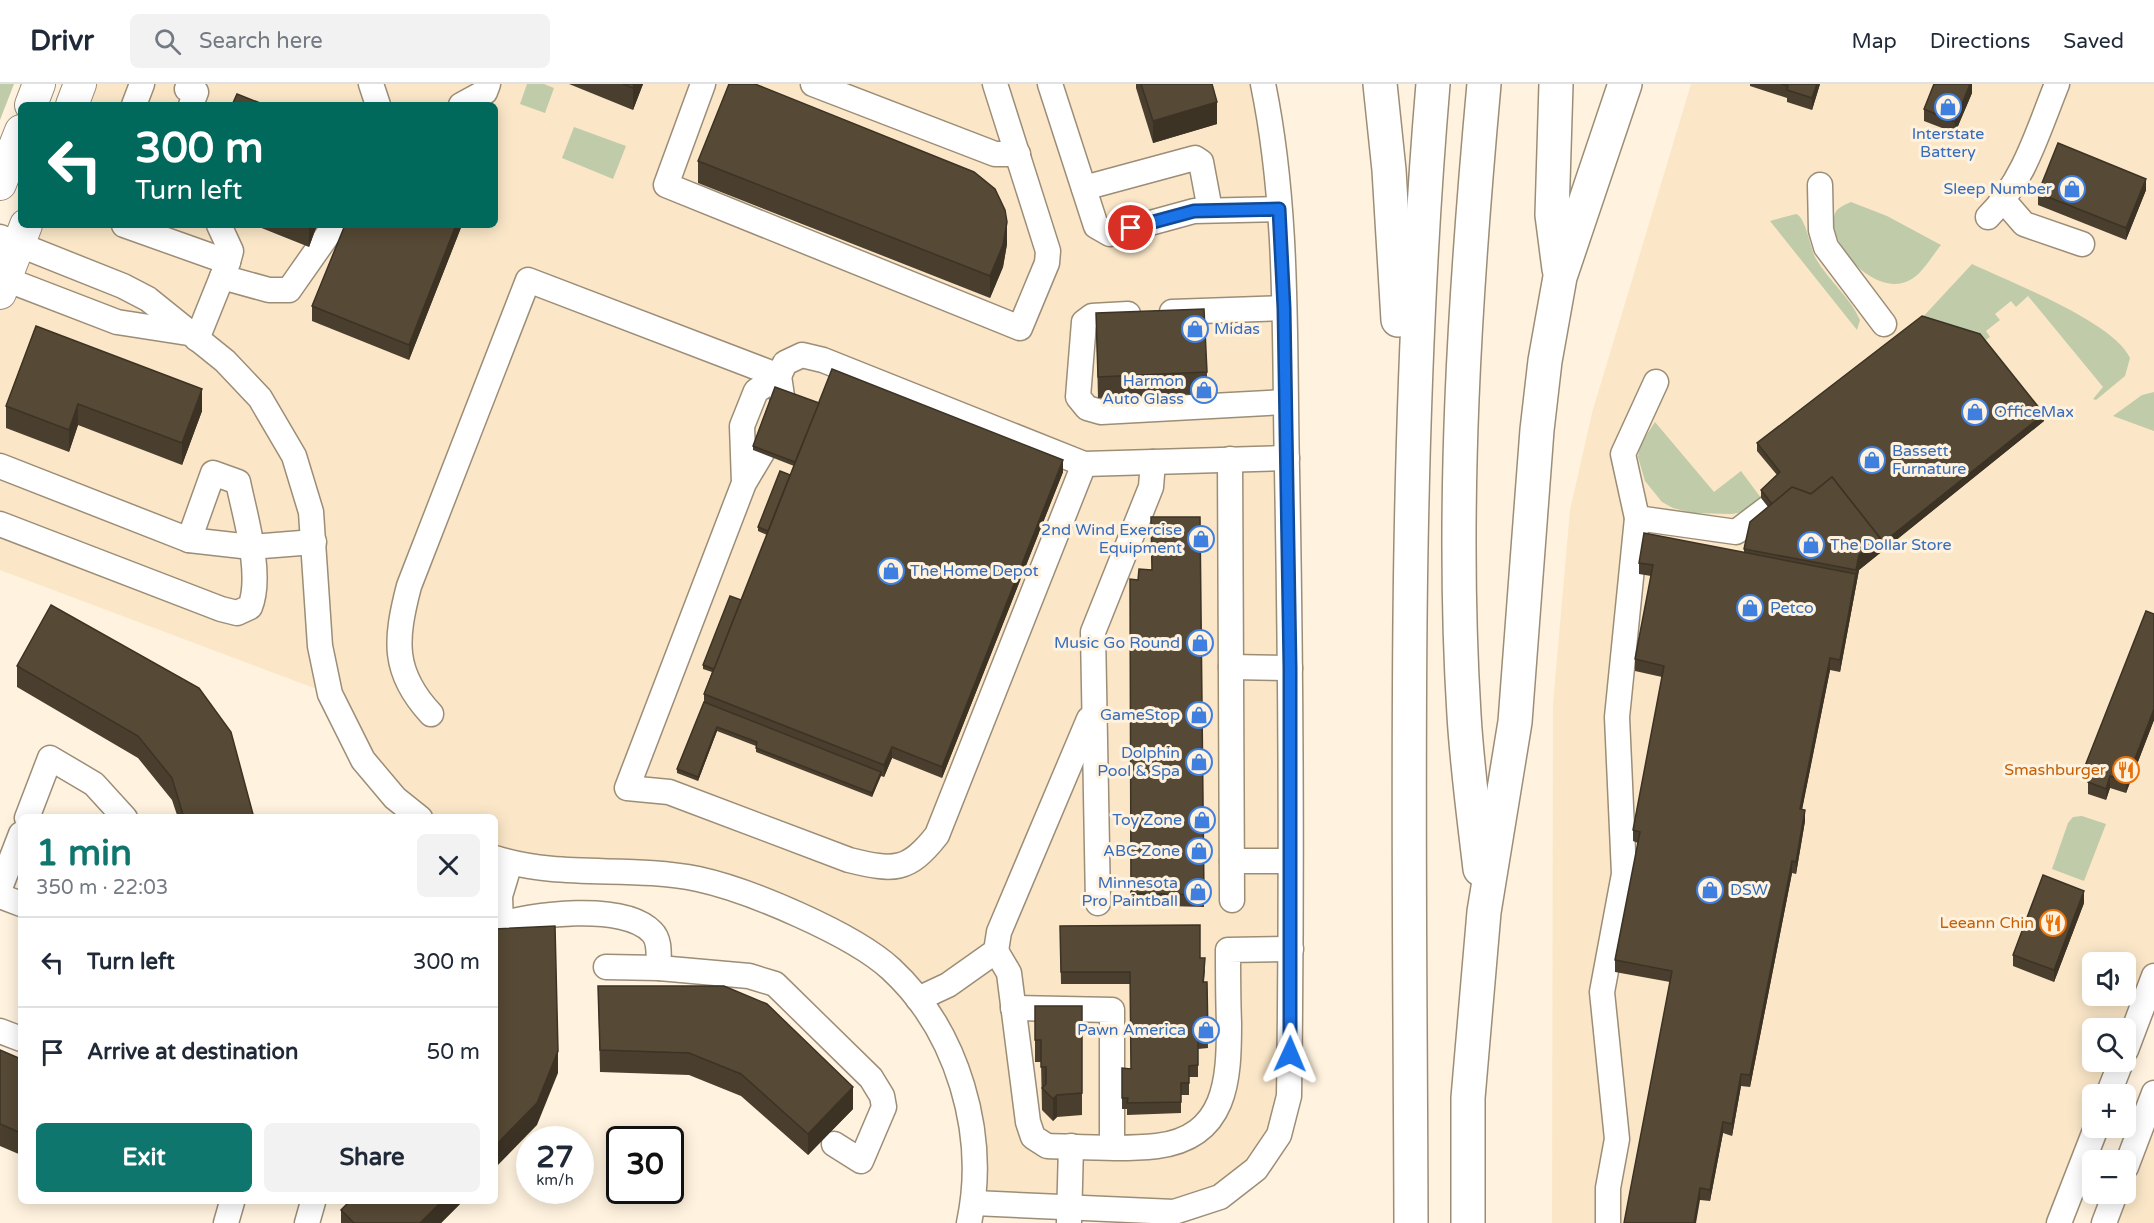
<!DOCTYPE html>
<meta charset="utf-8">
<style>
:root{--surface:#fff;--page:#f2f2f3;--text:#1f2937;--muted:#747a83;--line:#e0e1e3;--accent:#0f766e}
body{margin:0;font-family:"Varela Round",sans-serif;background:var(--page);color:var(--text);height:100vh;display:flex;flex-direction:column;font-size:22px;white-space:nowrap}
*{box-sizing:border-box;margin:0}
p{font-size:20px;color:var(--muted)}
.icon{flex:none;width:33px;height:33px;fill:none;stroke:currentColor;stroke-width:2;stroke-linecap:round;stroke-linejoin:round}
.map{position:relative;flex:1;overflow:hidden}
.details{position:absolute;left:18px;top:730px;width:480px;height:390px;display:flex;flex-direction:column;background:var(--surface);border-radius:9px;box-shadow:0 3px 15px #0003}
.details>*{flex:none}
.guide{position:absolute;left:18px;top:18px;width:480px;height:126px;border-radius:9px;box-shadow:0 3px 15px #0003;background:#00695c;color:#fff;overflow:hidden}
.controls{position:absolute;left:2082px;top:868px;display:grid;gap:12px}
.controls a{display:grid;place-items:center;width:54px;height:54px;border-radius:9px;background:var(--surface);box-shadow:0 3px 15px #0003;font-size:30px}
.speed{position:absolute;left:516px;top:1042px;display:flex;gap:12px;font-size:30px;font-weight:700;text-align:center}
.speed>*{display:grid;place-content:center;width:78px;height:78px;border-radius:50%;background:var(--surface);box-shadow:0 3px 15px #0003;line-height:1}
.speed small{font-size:15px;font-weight:400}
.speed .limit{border:3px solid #111;border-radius:9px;background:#fff;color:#111}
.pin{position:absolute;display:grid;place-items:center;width:51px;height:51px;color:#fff;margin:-26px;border:3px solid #fff;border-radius:50%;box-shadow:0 2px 6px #0007}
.me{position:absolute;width:66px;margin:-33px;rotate:1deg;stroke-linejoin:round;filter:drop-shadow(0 0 4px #0008)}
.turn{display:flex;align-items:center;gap:21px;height:126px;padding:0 18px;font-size:27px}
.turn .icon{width:78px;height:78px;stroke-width:2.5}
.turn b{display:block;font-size:42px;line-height:51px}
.round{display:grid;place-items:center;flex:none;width:63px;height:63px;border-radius:9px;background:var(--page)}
.overview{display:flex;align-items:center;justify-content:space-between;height:102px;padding:0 18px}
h1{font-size:36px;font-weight:800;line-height:45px;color:var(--accent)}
.cta{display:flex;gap:12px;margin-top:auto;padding:12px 18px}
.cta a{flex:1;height:69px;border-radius:9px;background:var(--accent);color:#fff;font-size:24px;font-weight:800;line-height:69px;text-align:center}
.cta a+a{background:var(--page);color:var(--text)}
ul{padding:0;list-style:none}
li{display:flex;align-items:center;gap:18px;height:90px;padding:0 18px;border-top:2px solid var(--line)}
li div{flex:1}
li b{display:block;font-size:22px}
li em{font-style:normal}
header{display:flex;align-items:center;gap:36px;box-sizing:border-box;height:84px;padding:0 30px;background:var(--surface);border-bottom:2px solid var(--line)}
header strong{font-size:28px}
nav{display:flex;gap:33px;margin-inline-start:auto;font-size:21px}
.search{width:420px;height:54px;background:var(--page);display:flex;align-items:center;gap:15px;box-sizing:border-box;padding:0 21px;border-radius:9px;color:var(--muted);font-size:22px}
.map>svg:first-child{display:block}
.built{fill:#fbe7c8;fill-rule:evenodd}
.green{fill:#bfcba9}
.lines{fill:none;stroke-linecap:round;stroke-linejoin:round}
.minor-casing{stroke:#9c8d77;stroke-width:27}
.major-casing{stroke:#9c8d77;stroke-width:34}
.highway-casing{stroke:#9c8d77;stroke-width:36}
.minor{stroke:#fff;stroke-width:24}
.major{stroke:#fff;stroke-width:32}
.highway{stroke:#fff;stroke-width:33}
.wall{fill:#4a3f2e}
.shaded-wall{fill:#3c3325}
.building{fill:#564935;stroke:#3c3325;stroke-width:1.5}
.route-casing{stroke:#114b97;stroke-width:15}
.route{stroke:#1a73e8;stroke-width:10}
.labels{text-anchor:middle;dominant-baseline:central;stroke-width:6;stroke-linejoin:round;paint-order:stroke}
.shop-label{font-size:16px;fill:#366cbe;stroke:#fff2de;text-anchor:end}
.food-label{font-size:16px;fill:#c56008;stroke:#fff2de;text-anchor:end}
</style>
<header>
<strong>Drivr</strong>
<div class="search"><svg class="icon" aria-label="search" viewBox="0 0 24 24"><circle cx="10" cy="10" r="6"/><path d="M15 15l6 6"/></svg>Search here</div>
<nav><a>Map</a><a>Directions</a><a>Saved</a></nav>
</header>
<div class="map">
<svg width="2154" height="1139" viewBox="0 0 2154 1139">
<rect width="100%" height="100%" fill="#fff2de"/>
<g class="built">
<path d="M80 0H1263L1275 59 1289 1012 1256 1085 1174 1128 974 1119 956 981 890 884 754 814 495 774V734H420L416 731 330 610 0 486V209L26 141H495V21H72Z"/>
<path d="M1691 0H2154V892L2126 945H2092V978H2121L2108 1011H2092V1044L2059 1139H1552L1553 620 1570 426 1592 329ZM2092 879H2126V912H2092Z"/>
<path d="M2154 1009V1139H2104L2126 1110V1083Z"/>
</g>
<g class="green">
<path d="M0 0H14L0 36Z"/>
<path d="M527 0H544L554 4 545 29 520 20Z"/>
<path d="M574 43 626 62 613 95 562 74Z"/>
<path d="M1851 118 1887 132 1941 161C1932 172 1922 190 1910 196 1876 215 1828 161 1834 132 1836 124 1844 121 1851 118Z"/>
<path d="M1796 130C1806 133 1810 164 1816 175 1829 197 1850 213 1860 236L1857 246 1770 137Z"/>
<path d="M1972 180C2010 198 2114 238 2130 274L2125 292 2096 316 2093 315 2103 303 2028 212 2016 223 2011 217 1995 230 2000 236 1986 247 1990 253 1983 258 1920 236Z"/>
<path d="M2154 308V347L2113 332 2142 311Z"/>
<path d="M1655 338 1714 408 1741 387 1761 414 1743 428 1732 430 1692 429 1673 424 1662 418 1645 397 1638 373 1640 361Z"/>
<path d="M2082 732 2106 740 2084 797 2052 785 2068 739 2073 733Z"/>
</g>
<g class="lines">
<defs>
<g id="minor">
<path d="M189 0 187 5 196 8 191 21"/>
<path d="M371 0 378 21"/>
<path d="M703 0 666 101 1020 244 1047 179 1048 167 995 0"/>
<path d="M813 0 995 70H1018"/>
<path d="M1050 0 1096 142 1110 150 1194 127 1279 125"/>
<path d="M134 21 142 0"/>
<path d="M461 21 485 8 488 0"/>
<path d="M1820 101 1821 146 1826 163 1884 240"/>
<path d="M1084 104 1195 74 1201 78 1210 126"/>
<path d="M2004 117 2024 140 2082 160"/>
<path d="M1988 133C2024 97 2038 47 2057 0"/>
<path d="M124 141 228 178 197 255"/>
<path d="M219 141 231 167 228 178"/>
<path d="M0 153 123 202 148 215 225 277 260 314 294 372 311 428 320 562 330 610 363 676 395 714 420 734"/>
<path d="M0 193 117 238 188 249"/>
<path d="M222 193 269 206H289L329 149 342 142"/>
<path d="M1172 228 1284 224"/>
<path d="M1128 230 1092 232 1084 238 1078 313 1087 324 1101 328 1285 318"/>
<path d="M1230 375 1232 816"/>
<path d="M0 382 189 456 213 389 238 398C245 432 263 491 250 523L237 529 221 525 0 440"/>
<path d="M744 399 769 357 783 319 779 292 756 307 742 342 744 399 627 704 669 708 849 776C894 787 908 788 937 751L1084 380"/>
<path d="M1637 434 1736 448 1769 423"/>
<path d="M189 456 251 463 314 458"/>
<path d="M1231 583 1290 584"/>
<path d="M431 630C392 588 395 556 409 502L528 196 779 292 785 279 802 271 823 276 1084 380 1287 374"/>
<path d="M27 734 50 674 94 700 125 734"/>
<path d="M495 774C561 795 630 781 698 795 749 806 853 850 891 885 958 947 988 1050 969 1139"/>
<path d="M1232 777H1290"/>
<path d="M0 804 21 750"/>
<path d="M0 812 21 820"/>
<path d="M1098 819 1093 548 1151 403 1153 378"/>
<path d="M501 840 500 812 510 779"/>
<path d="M495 842C530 830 624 818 652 848 661 857 658 872 659 884"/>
<path d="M996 867 1009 889 1028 1038 1033 1053 1047 1062C1083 1063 1122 1066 1157 1062 1227 1053 1229 996 1229 939 1228 915 1228 890 1228 866L1291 865"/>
<path d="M606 883 659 884 749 892 775 900 871 994 882 1012 884 1023 861 1077 834 1060"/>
<path d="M918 915 948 901 996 867 999 848 1089 635"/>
<path d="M1013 924 1112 926V1062"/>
<path d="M0 947 21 955"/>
<path d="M2126 966 2154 892"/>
<path d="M2108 1011 2121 978"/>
<path d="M2126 1083 2154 1009"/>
<path d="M974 1119 1174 1128 1220 1113 1256 1085 1279 1051 1289 1012C1292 803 1291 595 1287 386 1284 258 1289 126 1263 0"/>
<path d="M1069 1138 1071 1062"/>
<path d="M226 1139 232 1118"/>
<path d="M307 1139 313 1118"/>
<path d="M1608 1139V1104L1617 1055 1602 908 1624 790 1617 633 1637 434 1623 370 1656 298"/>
<path d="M2059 1139 2096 1044"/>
<path d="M2104 1139 2115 1110"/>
</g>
<g id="major">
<path d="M31 21 39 0"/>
<path d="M72 21 80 0"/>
<path d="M0 100 21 47"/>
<path d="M0 209 26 141"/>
</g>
<g id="highway">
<path d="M1380 0 1389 86 1398 236"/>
<path d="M1556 0 1552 131 1559 185"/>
<path d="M1480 785C1474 734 1467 682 1464 631 1451 421 1465 209 1484 0"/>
<path d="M1411 1139C1410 760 1401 378 1433 0"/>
<path d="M1468 1139V1014L1484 828 1515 638 1537 346 1545 277 1560 193 1625 0"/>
</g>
</defs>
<use href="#minor" class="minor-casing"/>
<use href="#major" class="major-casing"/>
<use href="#highway" class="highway-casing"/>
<use href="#minor" class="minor"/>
<use href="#major" class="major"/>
<use href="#highway" class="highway"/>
</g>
<g class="wall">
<path d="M569 0H643L633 26Z"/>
<path d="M1136 0H1212L1217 40 1153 59 1136 4Z"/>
<path d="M1750 0H1820L1812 26 1787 18V14L1750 2Z"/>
<path d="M1972 0V9L1955 49 1924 37V25Z"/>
<path d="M698 77 1007 160 1003 183 990 214 698 99Z"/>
<path d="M2146 106 2126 156 2038 121V109Z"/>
<path d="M254 141H317L309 163Z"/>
<path d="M345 141H462L409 276 312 237V222Z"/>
<path d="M1096 229 1207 288V310L1098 314Z"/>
<path d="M36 242 202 327 182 381 78 341 69 368 6 344V322Z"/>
<path d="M819 319 1063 388 942 694 892 674 884 693 881 692 872 713 756 668V662L717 647 698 697 677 689V685L704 618V610L712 588 703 585V581L741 516 767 451 758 447V443L790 391 794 382 753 366V362Z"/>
<path d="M2044 337 1859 486 1840 588 1830 586 1802 725 1805 737 1796 790 1792 789 1750 1003 1741 1002 1732 1052 1723 1049 1710 1117 1700 1116 1670 898 1615 888V876L1638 759 1633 757V746L1662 593 1635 587V575L1651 492 1639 490V479L1744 468V465L1768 423 1761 414V406L1777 391 1757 367V359Z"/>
<path d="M1200 433 1204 823 1131 821 1130 495 1138 496 1152 486Z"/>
<path d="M51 521 254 734H178L172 716 138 674 17 603V582Z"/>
<path d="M2154 530V636L2126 709 2110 704 2106 716 2088 710V698L2089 695 2085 694V682Z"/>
<path d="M2084 819 2054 898 2013 882V871Z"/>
<path d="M1060 853 1200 874 1205 886 1204 898H1207L1208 964 1198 965V993H1189V1011H1181V1029L1127 1031V1025H1122V984L1131 985 1130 900H1061Z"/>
<path d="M598 902 853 1025 808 1071 741 1012 689 991 600 988Z"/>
<path d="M1035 922H1082V1031L1057 1033 1053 1037 1042 1026 1041 978H1035Z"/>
<path d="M0 966 21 975V1071L0 1062Z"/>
<path d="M349 1118H462L441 1139H341V1126Z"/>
</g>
<g class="shaded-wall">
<path d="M634 0H643L633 26V4Z"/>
<path d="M1817 0H1820L1812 26V14Z"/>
<path d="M1970 0H1972V9L1955 49V38Z"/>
<path d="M1217 18V40L1153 59V37Z"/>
<path d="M2146 95V106L2126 156V144Z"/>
<path d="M1007 138V160L1003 183 990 214V192Z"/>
<path d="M309 141H317L309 163Z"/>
<path d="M456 141H462L409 276V261Z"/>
<path d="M202 305V327L182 381V359Z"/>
<path d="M78 320V341L69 368V346Z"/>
<path d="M2044 330V337L1859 486 1840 588V576L1856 490 1859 471Z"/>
<path d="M1063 376V388L942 694V683Z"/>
<path d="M1830 574V586L1800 736V725Z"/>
<path d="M2154 625V636L2126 709V698Z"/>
<path d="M717 643V647L698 697V693Z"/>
<path d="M892 663V674L884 693V681Z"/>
<path d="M881 688V691L872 713V709Z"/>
<path d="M2110 692V704L2106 716V705Z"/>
<path d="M1805 726V737L1796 790V778Z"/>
<path d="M1792 777V789L1750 1003V991Z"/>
<path d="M2084 807V819L2054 898V886Z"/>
<path d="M558 967V989L537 1041 495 1084V1062Z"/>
<path d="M1741 990V1002L1732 1052V1040Z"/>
<path d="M853 1003V1025L808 1071V1050Z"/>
<path d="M1057 1011V1033L1053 1037V1015Z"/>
<path d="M1723 1038V1049L1710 1117V1106Z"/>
<path d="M1700 1104V1116L1696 1139H1694Z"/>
<path d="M441 1118H462L441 1139H420Z"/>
</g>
<g class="building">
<path d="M623 0H634L633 4Z"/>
<path d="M729 0H755L974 88 995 105 1005 126 1007 138 1003 161 990 192 698 77Z"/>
<path d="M1141 0H1212L1217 18 1153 37Z"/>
<path d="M1781 0H1817L1812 14 1787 6 1788 2Z"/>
<path d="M1934 0H1970L1955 38 1924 25Z"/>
<path d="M237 10 265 21H232Z"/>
<path d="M2058 59 2146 95 2126 144 2038 109Z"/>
<path d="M345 141H456L409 261 312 222Z"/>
<path d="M1204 225 1207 288 1098 293 1096 229Z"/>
<path d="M1922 232 1980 250 2044 330 1880 461V454L1832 393 1811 410 1792 403 1772 420 1761 406 1780 388 1757 359Z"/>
<path d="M36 242 202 305 182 359 78 320 69 346 6 322Z"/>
<path d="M832 285 1063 376 942 683 892 663 884 681 704 610Z"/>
<path d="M775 303 819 319 795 378 753 362Z"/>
<path d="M780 387 790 391 768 447 758 443Z"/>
<path d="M1832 393 1880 454 1859 471 1856 486 1744 465 1750 438 1792 403 1811 410Z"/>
<path d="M1151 433H1200L1204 811 1131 809 1130 495 1138 496 1139 485 1152 486Z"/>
<path d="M1644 449 1856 490 1840 576 1830 574 1800 725 1805 726 1796 778 1792 777 1750 991 1741 990 1732 1040 1723 1038 1710 1106 1700 1104 1694 1139H1624L1672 887 1615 876 1640 748 1633 746 1664 582 1635 575 1653 481 1639 479Z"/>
<path d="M730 512 741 516 714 585 703 581Z"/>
<path d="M51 521 199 604 231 648 254 734H184L172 694 138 652 17 582Z"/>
<path d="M2146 527 2154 530V625L2126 698 2110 692 2106 705 2088 698 2093 685 2085 682Z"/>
<path d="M704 618 881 688 872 709 756 664 757 658 717 643 698 693 677 685Z"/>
<path d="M2043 791 2084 807 2054 886 2013 871Z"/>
<path d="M1200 841V874H1205L1203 898H1207L1208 953 1198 954V981L1189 982V999H1181V1018L1127 1019 1128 1014H1122V984L1131 985 1130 888H1061L1060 842Z"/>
<path d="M555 842 558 967 537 1019 495 1062V845Z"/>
<path d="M598 902H724L767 920 853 1003 808 1050 741 990 689 969 600 966Z"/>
<path d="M1035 922H1082V1009L1057 1011 1053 1015 1042 1004 1046 1000V983H1041V956H1035Z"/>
<path d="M0 966 21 975V1049L0 1040Z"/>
<path d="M349 1118H441L420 1139H354L341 1126Z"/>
</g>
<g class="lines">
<defs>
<path id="route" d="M1131 144 1194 127 1279 125 1284 224 1290 584V970"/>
</defs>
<use href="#route" class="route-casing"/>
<use href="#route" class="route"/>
</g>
<defs>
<symbol id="shop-ring" viewBox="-11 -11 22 22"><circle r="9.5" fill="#fff2de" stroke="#3f7fe0" stroke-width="1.5"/><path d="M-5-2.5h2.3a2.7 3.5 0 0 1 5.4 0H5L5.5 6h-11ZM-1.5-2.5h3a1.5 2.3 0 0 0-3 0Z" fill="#3f7fe0"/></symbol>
<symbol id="restaurant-ring" viewBox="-11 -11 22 22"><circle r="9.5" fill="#fff2de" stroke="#e8710a" stroke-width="1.5"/><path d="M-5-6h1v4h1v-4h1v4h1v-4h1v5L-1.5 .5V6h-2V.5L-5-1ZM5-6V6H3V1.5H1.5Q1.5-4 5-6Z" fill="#e8710a"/></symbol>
</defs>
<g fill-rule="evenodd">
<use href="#shop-ring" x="1933" y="8" width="30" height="30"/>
<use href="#shop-ring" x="2057" y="90" width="30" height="30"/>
<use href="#shop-ring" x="1180" y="230" width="30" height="30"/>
<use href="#shop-ring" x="1189" y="291" width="30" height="30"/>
<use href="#shop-ring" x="1960" y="313" width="30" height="30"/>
<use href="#shop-ring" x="1857" y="361" width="30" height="30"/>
<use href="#shop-ring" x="1186" y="440" width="30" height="30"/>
<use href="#shop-ring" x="1796" y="446" width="30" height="30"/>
<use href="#shop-ring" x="876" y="472" width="30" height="30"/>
<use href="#shop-ring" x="1735" y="509" width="30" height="30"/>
<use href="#shop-ring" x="1185" y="544" width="30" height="30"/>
<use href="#shop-ring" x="1184" y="616" width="30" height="30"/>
<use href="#shop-ring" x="1184" y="663" width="30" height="30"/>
<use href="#restaurant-ring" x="2111" y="671" width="30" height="30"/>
<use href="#shop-ring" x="1187" y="721" width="30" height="30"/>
<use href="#shop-ring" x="1184" y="752" width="30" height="30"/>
<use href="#shop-ring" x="1695" y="791" width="30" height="30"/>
<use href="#shop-ring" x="1183" y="793" width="30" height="30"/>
<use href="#restaurant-ring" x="2038" y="824" width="30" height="30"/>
<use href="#shop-ring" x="1191" y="931" width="30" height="30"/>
</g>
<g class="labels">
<g class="shop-label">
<text x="1948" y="50" text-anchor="middle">Interstate<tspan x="1948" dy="18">Battery</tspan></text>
<text x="2052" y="105">Sleep Number</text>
<text x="1214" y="245" text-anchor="start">Midas</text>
<text x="1184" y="297">Harmon<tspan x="1184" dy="18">Auto Glass</tspan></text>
<text x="1994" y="328" text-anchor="start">OfficeMax</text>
<text x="1892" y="367" text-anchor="start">Bassett<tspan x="1892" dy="18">Furnature</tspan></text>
<text x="1182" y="446">2nd Wind Exercise<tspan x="1182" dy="18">Equipment</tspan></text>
<text x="1830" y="461" text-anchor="start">The Dollar Store</text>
<text x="910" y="487" text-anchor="start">The Home Depot</text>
<text x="1770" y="524" text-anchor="start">Petco</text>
<text x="1180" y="559">Music Go Round</text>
<text x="1180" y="631">GameStop</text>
<text x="1180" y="669">Dolphin<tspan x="1180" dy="18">Pool &amp; Spa</tspan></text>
<text x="1182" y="736">Toy Zone</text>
<text x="1180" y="767">ABC Zone</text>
<text x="1178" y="799">Minnesota<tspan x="1178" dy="18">Pro Paintball</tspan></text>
<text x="1730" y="806" text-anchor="start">DSW</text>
<text x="1186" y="946">Pawn America</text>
</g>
<g class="food-label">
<text x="2106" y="686">Smashburger</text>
<text x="2034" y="839">Leeann Chin</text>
</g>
</g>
</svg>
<div class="controls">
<a><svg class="icon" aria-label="sound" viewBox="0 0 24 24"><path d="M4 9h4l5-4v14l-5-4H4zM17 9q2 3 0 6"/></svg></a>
<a><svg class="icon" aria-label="search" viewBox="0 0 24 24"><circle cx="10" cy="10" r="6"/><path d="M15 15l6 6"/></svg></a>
<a>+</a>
<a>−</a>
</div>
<div class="speed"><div>27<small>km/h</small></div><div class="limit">30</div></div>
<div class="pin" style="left:1131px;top:144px;background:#d93025"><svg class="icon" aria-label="arrive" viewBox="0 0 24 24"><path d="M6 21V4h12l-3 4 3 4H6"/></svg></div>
<svg class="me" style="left:1290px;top:970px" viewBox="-20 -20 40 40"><path d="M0-17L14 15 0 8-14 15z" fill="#1a73e8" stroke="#fff" stroke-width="4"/></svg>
<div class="guide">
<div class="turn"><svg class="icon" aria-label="left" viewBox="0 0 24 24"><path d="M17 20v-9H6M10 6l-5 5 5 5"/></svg><div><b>300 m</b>Turn left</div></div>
</div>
<section class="details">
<div class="overview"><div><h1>1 min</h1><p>350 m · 22:03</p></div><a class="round"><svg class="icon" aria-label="close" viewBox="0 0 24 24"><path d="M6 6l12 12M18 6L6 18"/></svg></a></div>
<ul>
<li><svg class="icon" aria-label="left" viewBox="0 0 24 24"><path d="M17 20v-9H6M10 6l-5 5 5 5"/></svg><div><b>Turn left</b></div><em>300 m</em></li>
<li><svg class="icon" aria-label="arrive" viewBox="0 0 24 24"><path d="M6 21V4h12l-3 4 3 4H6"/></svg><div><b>Arrive at destination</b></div><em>50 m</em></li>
</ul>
<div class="cta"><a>Exit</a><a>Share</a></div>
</section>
</div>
